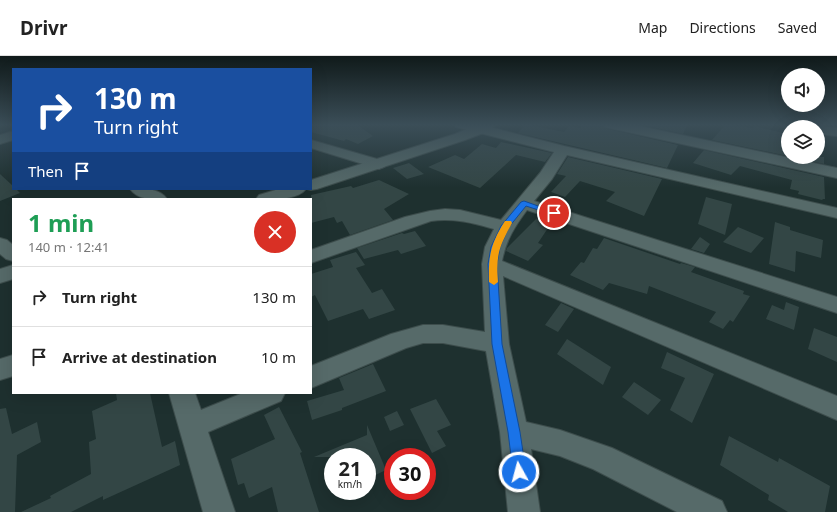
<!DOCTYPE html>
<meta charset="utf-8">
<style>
:root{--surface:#fff;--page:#f2f2f2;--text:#222;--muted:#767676;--line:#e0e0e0}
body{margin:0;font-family:"Noto Sans",sans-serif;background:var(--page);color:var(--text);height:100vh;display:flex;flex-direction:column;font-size:15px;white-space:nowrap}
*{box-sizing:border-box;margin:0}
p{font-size:13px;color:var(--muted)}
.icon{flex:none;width:22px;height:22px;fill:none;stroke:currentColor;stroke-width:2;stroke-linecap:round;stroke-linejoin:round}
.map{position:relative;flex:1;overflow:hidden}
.details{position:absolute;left:12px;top:142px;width:300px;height:196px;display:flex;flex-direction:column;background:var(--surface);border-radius:0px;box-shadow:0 4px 16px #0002}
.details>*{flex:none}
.guide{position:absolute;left:12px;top:12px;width:300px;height:122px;border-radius:0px;box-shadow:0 4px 16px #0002;background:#1a4fa0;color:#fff;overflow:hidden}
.tools{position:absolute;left:781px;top:12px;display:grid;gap:8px}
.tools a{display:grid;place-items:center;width:44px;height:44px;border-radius:50%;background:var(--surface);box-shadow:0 4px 16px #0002;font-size:20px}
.speed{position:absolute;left:324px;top:392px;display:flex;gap:8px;font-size:20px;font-weight:700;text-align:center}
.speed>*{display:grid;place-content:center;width:52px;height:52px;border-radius:50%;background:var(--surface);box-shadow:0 4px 16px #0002;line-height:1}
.speed small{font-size:10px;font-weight:400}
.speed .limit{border:6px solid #d22;background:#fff;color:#111}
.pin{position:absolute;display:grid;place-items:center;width:34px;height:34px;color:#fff;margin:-17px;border:2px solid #fff;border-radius:50%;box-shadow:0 1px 4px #0007}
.me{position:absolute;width:44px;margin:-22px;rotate:353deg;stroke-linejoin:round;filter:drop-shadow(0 0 3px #0008)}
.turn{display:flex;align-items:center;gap:14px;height:84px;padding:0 16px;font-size:18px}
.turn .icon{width:52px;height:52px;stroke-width:2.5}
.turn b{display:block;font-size:28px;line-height:34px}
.then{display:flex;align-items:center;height:38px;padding:0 16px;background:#0003;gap:8px;font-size:15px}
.round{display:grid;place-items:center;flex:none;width:42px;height:42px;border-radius:21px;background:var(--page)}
.head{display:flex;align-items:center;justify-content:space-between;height:68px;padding:0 16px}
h1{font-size:24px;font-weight:700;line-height:30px;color:#1e9e55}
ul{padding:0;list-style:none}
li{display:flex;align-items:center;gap:12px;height:60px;padding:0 16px;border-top:1px solid var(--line)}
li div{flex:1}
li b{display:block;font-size:15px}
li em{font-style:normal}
header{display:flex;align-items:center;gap:24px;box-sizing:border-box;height:56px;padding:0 20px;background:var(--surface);border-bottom:1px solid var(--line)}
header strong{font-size:19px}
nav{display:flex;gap:22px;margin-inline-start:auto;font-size:14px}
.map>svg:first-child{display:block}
.building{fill:#334645}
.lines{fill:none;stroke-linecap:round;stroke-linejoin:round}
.street-casing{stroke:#3d4d4c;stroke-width:2}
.secondary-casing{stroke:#3d4d4c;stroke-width:2}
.street{fill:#566a69;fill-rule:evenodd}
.secondary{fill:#566a69;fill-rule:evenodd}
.route{fill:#1a73e8;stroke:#114b97}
.slow{fill:#f59e0b}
</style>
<header>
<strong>Drivr</strong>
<nav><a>Map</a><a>Directions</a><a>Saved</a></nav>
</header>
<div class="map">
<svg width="837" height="456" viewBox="0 0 837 456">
<rect width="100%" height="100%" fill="#1e302f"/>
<g class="building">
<path d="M311 68H356L373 80 358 88 346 83 344 85 311 76Z"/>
<path d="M525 68 564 76 569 70 581 72V68H602L604 72 678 89 667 112 518 77Z"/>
<path d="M639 68H688L683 78Z"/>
<path d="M726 68 753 72 754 70 788 78V100L712 84Z"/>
<path d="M501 86 552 97 545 106 516 99 480 132 428 111 455 99 464 103 482 88 496 92Z"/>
<path d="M704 94 824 121 825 143H823L822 144 798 138 799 135 790 133 792 124 740 110 731 119 693 107Z"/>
<path d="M568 101 662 123 644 160 606 145 615 136 580 125 565 141 551 136 566 120 557 118Z"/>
<path d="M792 101H824V108Z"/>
<path d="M409 107 424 118 407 123 393 112Z"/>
<path d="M0 118 13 130V133H16L20 137 0 145Z"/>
<path d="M379 124 409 138 384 153 393 164 350 179 342 165 337 167 334 161 311 167V139L351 130 353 132Z"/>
<path d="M706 141 732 148 725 179 698 168Z"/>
<path d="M537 162 552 166 538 187 543 189 528 205 506 195 507 192Z"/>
<path d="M775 166 790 171V174L823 184 821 202 796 195 795 216 769 208Z"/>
<path d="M738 171 764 182 751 197 723 186Z"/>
<path d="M415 175 426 190 401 198 398 194 364 203 357 192 402 177 404 178Z"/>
<path d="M700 181 710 188 704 197 691 193Z"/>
<path d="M604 182 680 208 681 207 695 211 691 216 744 235 743 238 750 240 733 266 730 264 723 273 709 266 716 256 649 230 647 238 609 227 603 234 570 219 581 206 584 207 593 192 597 193Z"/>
<path d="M356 196 365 209 356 212 372 237 382 233 395 254 369 263 363 253 328 265 315 239 311 241V218L333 211 330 204Z"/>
<path d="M786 246 799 251 794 274 766 263 772 249 784 254Z"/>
<path d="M561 247 574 253 558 276 545 269Z"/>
<path d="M814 272 837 281V306L808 293Z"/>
<path d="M567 283 611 311 603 329 557 298Z"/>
<path d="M667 296 714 318 692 367 670 354 685 322 661 312Z"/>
<path d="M373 308 386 335 342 352V354L312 364 307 345 344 334 339 322Z"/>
<path d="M634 326 661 344 648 359 622 341Z"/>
<path d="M116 337H150L162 391 175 385 180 409 103 444V440L71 456H21L51 442 50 440 91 418 89 386 96 383 92 355 117 344Z"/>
<path d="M436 343 451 369 437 375 446 390 432 397 410 353Z"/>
<path d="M279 351 302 396 300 397 319 456H278L272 431 249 442 244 427 238 429 231 403 275 383 264 359Z"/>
<path d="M6 352 12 378 37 366 41 386 17 399 15 456H0V353Z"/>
<path d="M397 355 404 369 390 375 384 361Z"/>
<path d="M367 369 386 414 367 423V401H314L367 379Z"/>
<path d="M729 380 778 406 779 402 830 430 825 456H788L768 444 769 439 720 409Z"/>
</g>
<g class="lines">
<defs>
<g id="street">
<path d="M455 68H478L564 90 837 152V162L567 99 552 123 534 145 837 241V257L527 154C515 170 506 184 502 205L837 340V364L503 220 509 288 526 366 560 374 612 392 722 445 727 456H677L593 413 560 400 531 393 540 456H508L500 376 486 295 443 287H423L406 292 311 332V310L391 278 423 269H443L485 276 482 208 485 191 494 173C473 167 454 162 431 165L311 207V194L405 161 430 155 445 153 460 154 501 164 540 117 554 96 456 71Z"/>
<path d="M603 68H630L837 112V122L609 72 604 71Z"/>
<path d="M781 68H806L808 71 788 72 782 71Z"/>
<path d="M818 70 837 72V80L818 78V71H814Z"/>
<path d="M13 75V84L0 88V79Z"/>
<path d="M311 84 384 105 387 108 384 111 379 113 311 92Z"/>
<path d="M0 182 7 184 13 189V205L6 203 0 198Z"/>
<path d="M13 209V223L0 227V213Z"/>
<path d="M13 299V320L0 324V303Z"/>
<path d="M169 337H195L201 354 243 337H285L281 345 208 376 235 456H203Z"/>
</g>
<g id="secondary">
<path d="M479 68H497L486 76 465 84 317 133 311 134 307 133H311V124L455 78Z"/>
<path d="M130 133C143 133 159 131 167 143 154 143 139 145 130 133Z"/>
<path d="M279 133H306C297 145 269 143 256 143L259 139Z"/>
</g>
</defs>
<use href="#street" class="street-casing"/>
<use href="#secondary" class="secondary-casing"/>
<use href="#street" class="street"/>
<use href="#secondary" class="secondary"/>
</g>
<linearGradient id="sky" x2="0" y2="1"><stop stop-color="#101a1a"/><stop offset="0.52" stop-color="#3b4e58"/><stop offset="1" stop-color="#3b4e58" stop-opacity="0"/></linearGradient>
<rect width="837" height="132" fill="url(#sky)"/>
<path class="route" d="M524 145 558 157 554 159 526 150 509 171 500 191 497 208 502 288 520 376 526 416 524 421 519 423 515 421 513 416 508 376 492 288 488 208 491 191 501 170 521 146Z"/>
<path class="slow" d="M505 165H511L512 167C499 191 496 198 498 226L494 229 489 226C488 200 491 187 505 165Z"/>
</svg>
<div class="tools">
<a><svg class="icon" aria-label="sound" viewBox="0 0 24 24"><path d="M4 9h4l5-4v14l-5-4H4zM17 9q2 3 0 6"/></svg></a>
<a><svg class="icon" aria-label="layers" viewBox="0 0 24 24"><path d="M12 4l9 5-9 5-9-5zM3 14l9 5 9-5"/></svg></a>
</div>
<div class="speed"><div>21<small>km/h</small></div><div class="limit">30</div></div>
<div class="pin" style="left:554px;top:157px;background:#d93025"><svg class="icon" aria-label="arrive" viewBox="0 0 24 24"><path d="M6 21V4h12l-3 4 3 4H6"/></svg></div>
<svg class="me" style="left:519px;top:416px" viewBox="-20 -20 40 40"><circle r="17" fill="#1a73e8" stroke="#fff" stroke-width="3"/><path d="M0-11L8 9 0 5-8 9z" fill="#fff"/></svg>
<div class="guide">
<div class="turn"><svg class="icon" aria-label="right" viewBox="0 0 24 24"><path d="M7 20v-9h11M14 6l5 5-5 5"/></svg><div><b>130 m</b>Turn right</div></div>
<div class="then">Then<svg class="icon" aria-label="arrive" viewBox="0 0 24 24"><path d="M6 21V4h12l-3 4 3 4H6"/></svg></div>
</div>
<section class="details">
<div class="head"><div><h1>1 min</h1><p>140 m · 12:41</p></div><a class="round" style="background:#d93025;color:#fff"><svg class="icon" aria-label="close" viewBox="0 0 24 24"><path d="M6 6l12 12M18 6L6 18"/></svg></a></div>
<ul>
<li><svg class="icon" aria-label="right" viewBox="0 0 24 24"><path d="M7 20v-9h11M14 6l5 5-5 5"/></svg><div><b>Turn right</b></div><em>130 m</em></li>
<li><svg class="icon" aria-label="arrive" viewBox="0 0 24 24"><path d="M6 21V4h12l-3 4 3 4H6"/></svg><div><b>Arrive at destination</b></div><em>10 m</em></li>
</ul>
</section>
</div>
